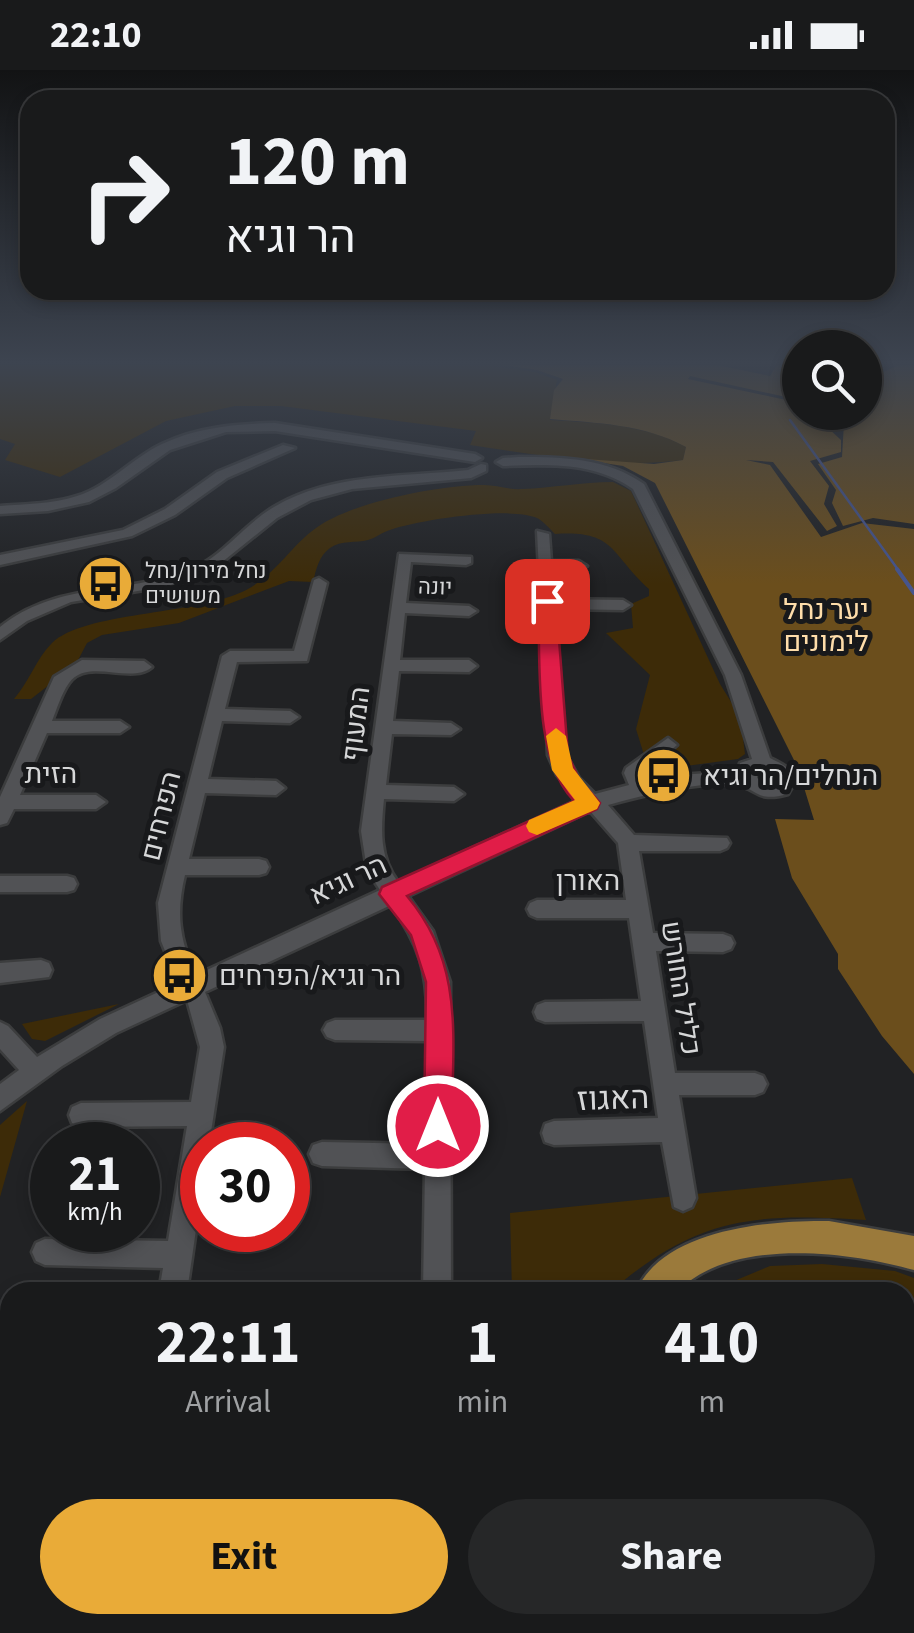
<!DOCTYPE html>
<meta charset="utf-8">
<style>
:root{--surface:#191a1b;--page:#262728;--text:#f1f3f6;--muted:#9fa1a3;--line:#37383a;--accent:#e9ab38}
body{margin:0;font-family:"Source Sans 3",Heebo,sans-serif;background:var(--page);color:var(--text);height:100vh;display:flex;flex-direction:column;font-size:38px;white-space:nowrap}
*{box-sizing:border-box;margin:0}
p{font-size:32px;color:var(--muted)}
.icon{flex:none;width:55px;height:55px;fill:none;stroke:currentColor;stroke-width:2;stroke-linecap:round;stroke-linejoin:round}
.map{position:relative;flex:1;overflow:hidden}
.details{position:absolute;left:0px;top:1212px;width:915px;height:352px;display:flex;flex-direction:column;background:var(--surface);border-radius:30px 30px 0 0;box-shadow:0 5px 15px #0003,0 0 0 2px var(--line)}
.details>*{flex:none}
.hud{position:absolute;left:20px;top:20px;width:875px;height:210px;border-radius:30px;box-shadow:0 5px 15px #0003,0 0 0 2px var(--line);background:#191a1b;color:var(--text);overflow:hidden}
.tools{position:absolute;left:782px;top:260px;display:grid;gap:20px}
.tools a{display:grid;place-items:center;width:100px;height:100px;border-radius:50%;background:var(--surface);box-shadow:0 5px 15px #0003,0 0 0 2px var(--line);font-size:50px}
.speed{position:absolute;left:30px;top:1052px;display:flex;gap:20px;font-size:50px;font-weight:700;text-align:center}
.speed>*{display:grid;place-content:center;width:130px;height:130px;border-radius:50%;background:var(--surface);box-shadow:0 5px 15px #0003,0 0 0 2px var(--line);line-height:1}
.speed small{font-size:25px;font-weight:400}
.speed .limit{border:15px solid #d22;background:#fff;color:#111}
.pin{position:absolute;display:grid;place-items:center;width:85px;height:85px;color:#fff;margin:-42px;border-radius:20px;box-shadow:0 5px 15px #0006}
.me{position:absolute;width:110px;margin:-55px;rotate:0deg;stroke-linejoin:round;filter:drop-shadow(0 0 8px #0008)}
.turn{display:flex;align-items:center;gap:35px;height:210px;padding:0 40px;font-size:45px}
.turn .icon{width:130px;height:130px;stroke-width:2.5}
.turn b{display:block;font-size:70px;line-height:85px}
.eta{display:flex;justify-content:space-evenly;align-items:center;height:170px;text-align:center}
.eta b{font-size:60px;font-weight:700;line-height:70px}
.cta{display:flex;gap:20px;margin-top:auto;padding:20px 40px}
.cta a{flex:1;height:115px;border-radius:60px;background:var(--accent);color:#111;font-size:40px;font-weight:700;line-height:115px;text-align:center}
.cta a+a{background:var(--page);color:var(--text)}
.status{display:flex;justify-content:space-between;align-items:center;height:70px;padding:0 50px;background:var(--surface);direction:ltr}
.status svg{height:28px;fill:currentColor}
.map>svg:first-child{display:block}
.green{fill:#3d2b08}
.forest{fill:#6b4e1c}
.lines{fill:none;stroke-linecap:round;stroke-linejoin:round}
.stream-far1{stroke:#46558e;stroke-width:2.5}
.stream{stroke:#46558e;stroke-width:4}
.minor-casing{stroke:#3c3d3e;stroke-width:5}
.major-casing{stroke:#3c3d3e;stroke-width:5}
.minor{fill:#515255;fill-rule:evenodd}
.major{fill:#9b7a3b;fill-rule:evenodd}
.route{fill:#e11d48;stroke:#92132f;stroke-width:2.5}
.slow{fill:#f59e0b}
.labels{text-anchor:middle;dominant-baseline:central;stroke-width:10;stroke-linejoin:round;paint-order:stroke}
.far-poi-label{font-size:22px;fill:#d6d7d8;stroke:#18191b;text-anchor:start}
.far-street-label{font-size:22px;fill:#d6d7d8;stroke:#18191b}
.park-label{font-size:28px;fill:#feddaa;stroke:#18191b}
.street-label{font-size:28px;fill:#d6d7d8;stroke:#18191b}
.poi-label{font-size:28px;fill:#d6d7d8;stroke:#18191b;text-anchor:start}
.near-street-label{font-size:32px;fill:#d6d7d8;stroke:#18191b}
</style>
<div class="status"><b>22:10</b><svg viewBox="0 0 49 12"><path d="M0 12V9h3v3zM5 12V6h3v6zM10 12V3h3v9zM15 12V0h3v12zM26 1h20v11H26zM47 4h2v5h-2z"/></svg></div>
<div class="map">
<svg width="914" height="1563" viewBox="0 0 914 1563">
<rect width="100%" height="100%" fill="#212224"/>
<g class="green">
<path d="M0 295 492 296 535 302 557 310 550 350C597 353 644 354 686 377L683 390C613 399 539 385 470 375L476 361 281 336H235L166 351 60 407 5 390 15 374 0 369Z"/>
<path d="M613 412 631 421 720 614 733 635 739 637 745 684 738 689 649 701 636 659 650 605 606 563 633 558 631 534 649 526V519C610 484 616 460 555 464 550 459 543 451 537 448 510 436 419 450 390 460 382 462 376 468 368 470 356 473 341 470 330 478 319 486 316 499 313 512L289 511 179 553 102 565 87 573 76 594 31 629H14C29 612 36 589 52 573 84 542 192 545 242 522 278 505 291 473 322 454 359 431 440 415 484 415 497 415 509 420 522 419 552 418 582 412 613 412Z"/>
<path d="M119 934 45 971 32 969 22 954Z"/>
<path d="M27 1031 0 1127V1055Z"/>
<path d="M852 1108 866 1150C754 1143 698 1146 610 1222H512L510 1143Z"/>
<path d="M822 1194 895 1201 914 1208V1261L905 1256V1222H743L734 1211 770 1196Z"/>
</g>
<g class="forest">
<path d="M504 295H717L770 306 777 295H800V330L690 306 688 309 800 333V342L812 343 841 370V382L810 391 829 416 824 434 837 456 827 461 773 392 746 390 770 395 821 467 862 453 914 459V1004L882 966 838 899V884L792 808 775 749 814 750 798 698 655 413 623 396 572 388 654 394 683 390 686 377C644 354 596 353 550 349L554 320 563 309 537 300Z"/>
<path d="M899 295H914V454L873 448 843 456 832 433 836 420 818 394 842 387 844 353 826 343 865 342V310Z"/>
<path d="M433 1555H550L547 1563H425Z"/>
</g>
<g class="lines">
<path class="stream-far1" d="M790 350 899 501"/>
<path class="stream" d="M897 499 914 523"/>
<defs>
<g id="minor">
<path d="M275 353 475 384 482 388 475 392 275 361 226 362 170 380 116 418 89 432 48 441 0 444V436C26 434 52 434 77 426 109 416 132 388 162 374 198 357 236 354 275 353Z"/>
<path d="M283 375 295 378 227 408 175 445 132 466 0 495V485L123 460 165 439 217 402Z"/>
<path d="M519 387C563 387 607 388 644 414L741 605 770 688C784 695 791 697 794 713L788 724C755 733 758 718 736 715 702 710 642 726 608 735L634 765 727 768 730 773 727 778 720 781H639L653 863 723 864 731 867 734 873 731 879 723 882 656 881 675 1003H755L763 1006 767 1014 763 1022 755 1025H679L696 1128 692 1137 683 1141 674 1137 662 1072 554 1075 545 1072 542 1063 545 1054 554 1051 658 1048 644 951 545 952 537 949 534 942 537 935 545 932 641 931 629 848H537L530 845 527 839 530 833 537 830H626L618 773 590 741 408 826 433 861 450 912 451 1222H423L425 1099 322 1096 313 1093 309 1084 313 1075 322 1072 425 1074 427 971 335 970 327 967 323 960 327 953 335 950H427C428 902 419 874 391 835L205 922 220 958 224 977 209 1075H202V1118L187 1222H159L163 1198 45 1195 36 1191 32 1182 36 1173 45 1169 168 1171 187 1056 81 1057 72 1053 69 1045 72 1037 81 1033 191 1032 200 977 187 930 116 963 62 996 0 1041V1014L19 1000 0 979V952L8 956 37 987 100 949 178 913 161 871 158 833 222 586 230 581H294L314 510 319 508 327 513 307 591 237 592 225 639 290 641 299 647 290 653 222 651 208 709 276 711 285 718 276 725 205 723 189 789H259L266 791 269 797 266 803 259 805H185C176 843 179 870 196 905L380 820 367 800 361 761 399 484 471 487V493L466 495 411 492 406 533 469 536 477 541 469 546 405 543 400 590H469L477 596 469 602 399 601 393 651 451 653 460 659 451 665 392 664 386 715 454 717 464 724 454 731 384 729C381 759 379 787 398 812L578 730 557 705 548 685 537 461 549 464 551 491H579L587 496 579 501 552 500 554 529 623 530 631 535 623 540 555 539 566 685 579 708 595 724 629 715 624 703 626 698 668 668 677 675 643 705 646 711 665 706 738 701 740 693 752 689 725 605 633 419C595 392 548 394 503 396L496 392 503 388ZM761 700 774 707 775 713 766 714 757 708V702Z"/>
<path d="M481 394 486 395V401L471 408 352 419 311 430 277 448 211 501 168 516 71 532 27 551 0 570V557C56 512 124 524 188 501 222 488 243 455 274 437 331 403 403 407 468 400Z"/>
<path d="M82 590 144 591 152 597C131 615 87 587 69 613 61 624 57 639 52 651H120L129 657 120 663H47L20 725H96L106 732 96 739H14L7 753 0 755V727L54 607Z"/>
<path d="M0 806H67L74 808 77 814 74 820 67 822H0Z"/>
<path d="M41 890 49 893 52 900 49 907 0 913V893Z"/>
<path d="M905 1278 914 1281V1309L905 1306Z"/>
<path d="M8 1342H10V1372L0 1369V1345Z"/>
<path d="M0 1545H10V1555H135L133 1563H0Z"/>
<path d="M655 1555H689L686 1563H652Z"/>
</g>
<g id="major">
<path d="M829 1151 914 1166V1200C847 1181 730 1167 677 1222H636C662 1159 770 1150 829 1151Z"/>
<path d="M315 1555H405L401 1563H312Z"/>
</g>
</defs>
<use href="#minor" class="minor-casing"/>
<use href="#major" class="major-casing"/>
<use href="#minor" class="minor"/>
<use href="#major" class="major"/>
</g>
<linearGradient id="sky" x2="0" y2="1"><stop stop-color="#121314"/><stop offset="0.57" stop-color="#3d4450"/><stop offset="1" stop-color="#3d4450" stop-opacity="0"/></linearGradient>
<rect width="914" height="514" fill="url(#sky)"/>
<path class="route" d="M547 526 556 531 568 685 579 709 600 733 597 739 407 826C466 896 452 970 452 1056L448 1065 438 1069 428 1065 424 1056 426 912 411 865 379 824 382 817 574 731C532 688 541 589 538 531Z"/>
<path class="slow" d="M556 658 566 666 573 698 600 733 597 739 537 765 529 762 526 756 529 750 575 730 552 700 546 666Z"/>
<defs>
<symbol id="bus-disc" viewBox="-11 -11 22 22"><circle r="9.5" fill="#e9ab38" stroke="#18191b"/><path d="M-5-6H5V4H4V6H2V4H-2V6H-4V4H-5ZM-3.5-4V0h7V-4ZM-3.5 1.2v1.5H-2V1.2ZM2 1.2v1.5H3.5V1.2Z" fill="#111"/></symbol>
</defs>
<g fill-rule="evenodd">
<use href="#bus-disc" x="74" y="482" width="63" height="63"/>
<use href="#bus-disc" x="632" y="674" width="63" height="63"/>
<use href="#bus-disc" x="148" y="874" width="63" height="63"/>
</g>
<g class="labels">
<g class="far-poi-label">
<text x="145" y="501">נחל מירון/נחל<tspan x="145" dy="25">משושים</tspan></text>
</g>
<g class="far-street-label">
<text transform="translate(435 517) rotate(2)">יונה</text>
</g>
<g class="park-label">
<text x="826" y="540">יער נחל<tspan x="826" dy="32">לימונים</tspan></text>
</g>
<g class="street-label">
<text transform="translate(356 654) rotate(-83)">המעוף</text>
<text x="51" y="704">הזית</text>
<text transform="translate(161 746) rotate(-76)">הפרחים</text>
<text transform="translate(348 810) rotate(-25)">הר וגיא</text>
<text x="588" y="811">האורן</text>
<text transform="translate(681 918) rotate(81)">כליל החורש</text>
</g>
<g class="poi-label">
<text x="703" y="706">הנחלים/הר וגיא</text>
<text x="219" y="906">הר וגיא/הפרחים</text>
</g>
<g class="near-street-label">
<text transform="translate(613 1029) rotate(-2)">האגוז</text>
</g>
</g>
</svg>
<div class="tools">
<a><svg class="icon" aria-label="search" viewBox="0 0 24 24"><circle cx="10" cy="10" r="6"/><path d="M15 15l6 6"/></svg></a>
</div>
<div class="speed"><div>21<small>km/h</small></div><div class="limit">30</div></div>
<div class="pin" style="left:547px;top:531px;background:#d93025"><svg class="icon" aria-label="arrive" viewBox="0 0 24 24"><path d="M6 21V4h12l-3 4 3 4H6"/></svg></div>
<svg class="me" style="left:438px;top:1056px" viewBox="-20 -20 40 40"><circle r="17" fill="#e11d48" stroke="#fff" stroke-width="3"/><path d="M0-11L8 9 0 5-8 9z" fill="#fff"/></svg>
<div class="hud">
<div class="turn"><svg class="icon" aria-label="right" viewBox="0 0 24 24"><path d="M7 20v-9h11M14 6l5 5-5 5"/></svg><div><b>120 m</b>הר וגיא</div></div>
</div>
<section class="details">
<div class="eta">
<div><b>22:11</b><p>Arrival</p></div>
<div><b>1</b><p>min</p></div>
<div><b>410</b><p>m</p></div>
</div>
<div class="cta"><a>Exit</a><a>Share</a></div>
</section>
</div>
